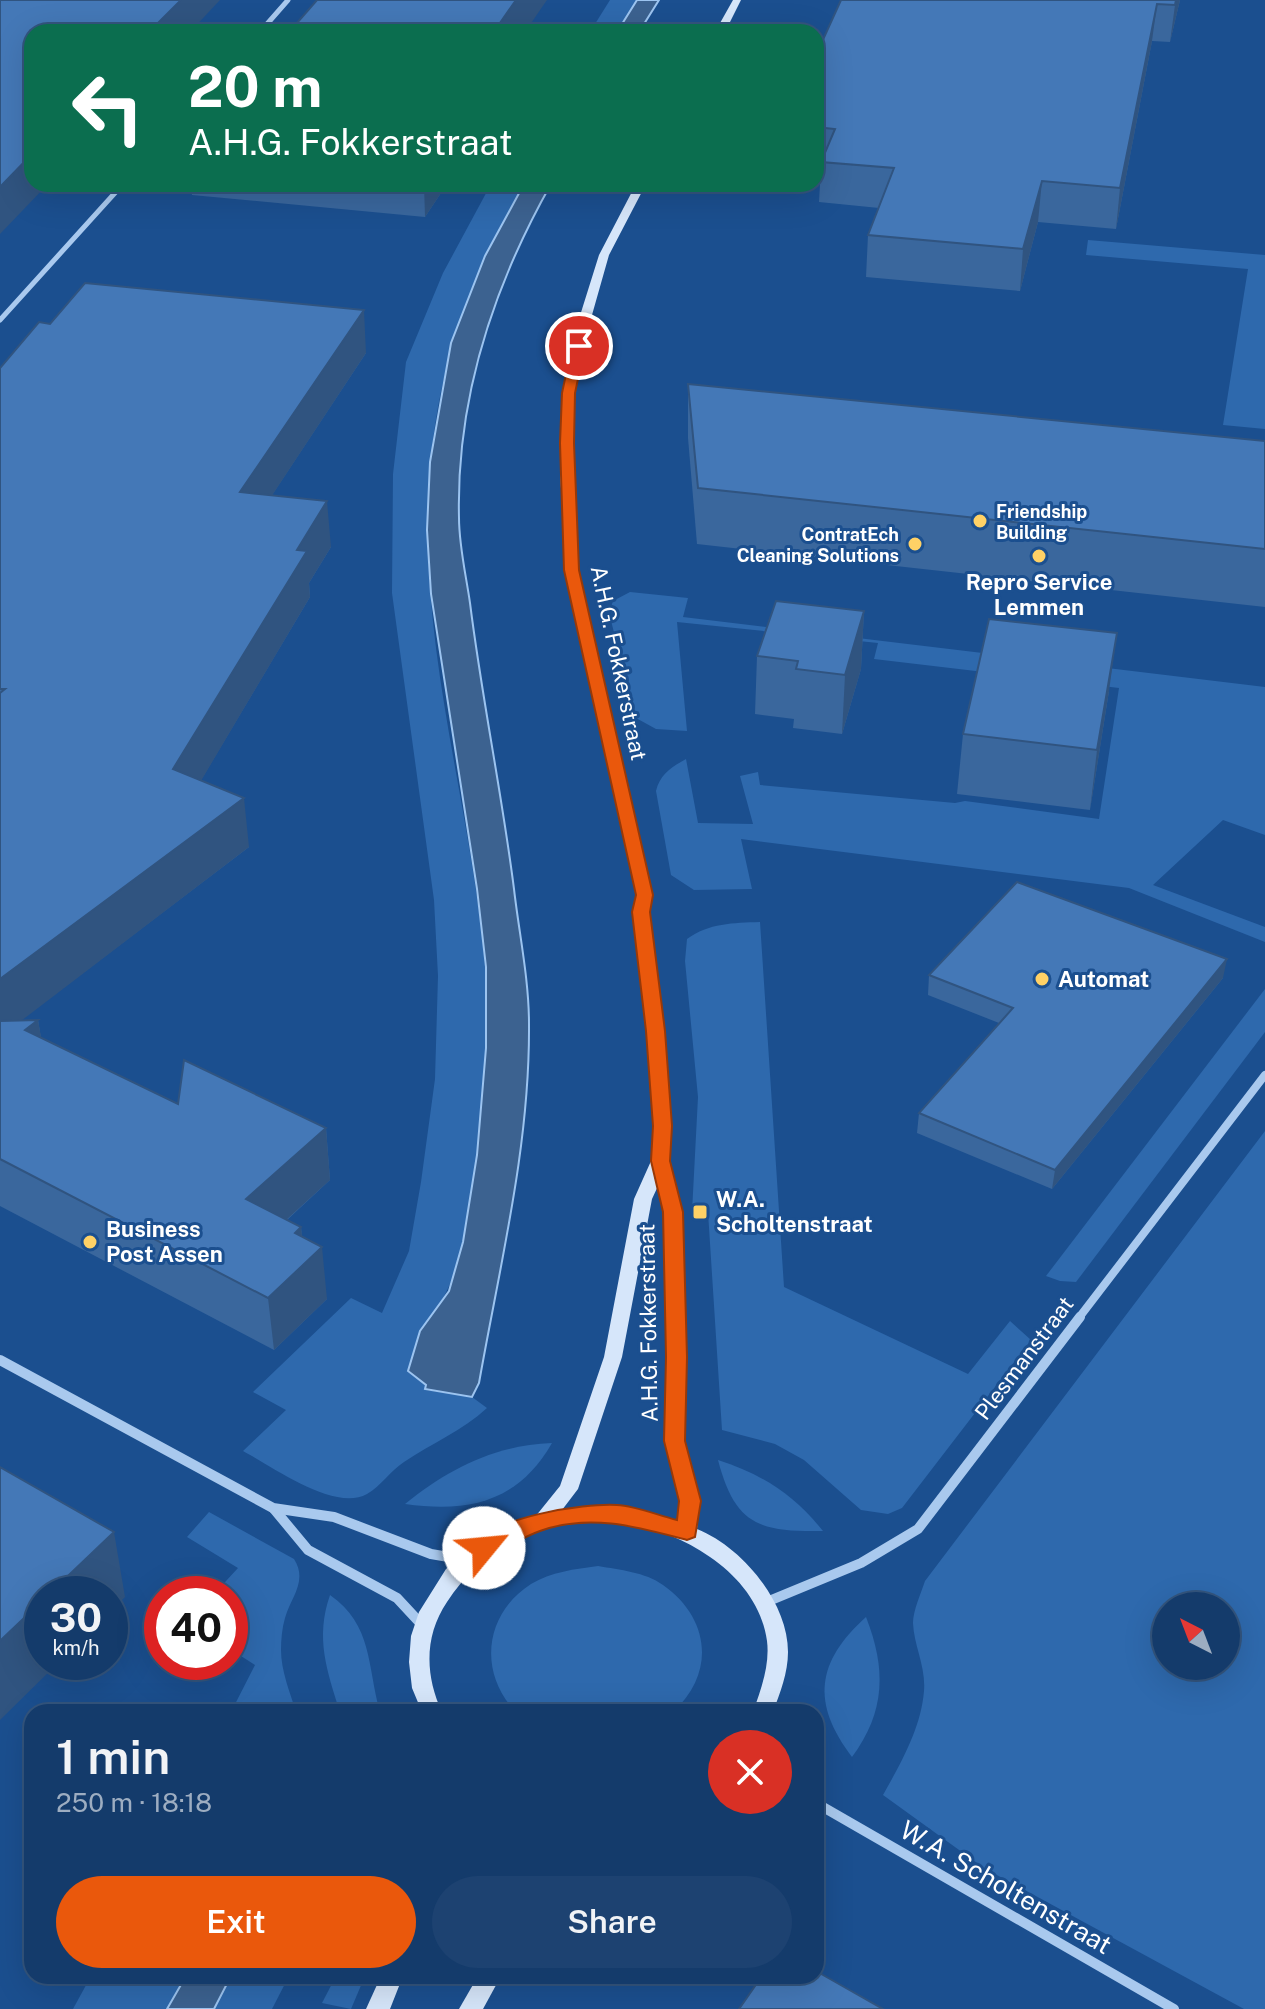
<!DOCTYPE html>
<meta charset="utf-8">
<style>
:root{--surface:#143b6b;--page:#1d4271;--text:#f1f3f6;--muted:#9dadc1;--line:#33557e;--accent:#ea580c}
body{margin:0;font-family:"Public Sans",sans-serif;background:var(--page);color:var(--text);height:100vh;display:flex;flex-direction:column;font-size:30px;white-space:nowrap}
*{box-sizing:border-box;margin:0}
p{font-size:26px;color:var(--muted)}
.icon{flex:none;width:44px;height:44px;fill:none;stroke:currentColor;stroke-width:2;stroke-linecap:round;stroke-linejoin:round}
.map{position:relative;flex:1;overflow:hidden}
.side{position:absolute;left:24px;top:1704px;width:800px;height:280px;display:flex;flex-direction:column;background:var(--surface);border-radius:24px;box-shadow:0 8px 32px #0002,0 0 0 2px var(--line)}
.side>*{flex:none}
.top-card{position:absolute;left:24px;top:24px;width:800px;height:168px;border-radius:24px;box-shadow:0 8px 32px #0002,0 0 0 2px var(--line);background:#0b6e4f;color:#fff;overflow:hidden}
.needle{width:52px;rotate:318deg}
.fabs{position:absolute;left:1152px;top:1592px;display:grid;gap:16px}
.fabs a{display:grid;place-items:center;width:88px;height:88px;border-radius:50%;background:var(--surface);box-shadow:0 8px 32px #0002,0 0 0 2px var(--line);font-size:40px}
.speed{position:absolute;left:24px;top:1576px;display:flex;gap:16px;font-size:40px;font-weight:700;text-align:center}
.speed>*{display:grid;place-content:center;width:104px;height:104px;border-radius:50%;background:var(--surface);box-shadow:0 8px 32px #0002,0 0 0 2px var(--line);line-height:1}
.speed small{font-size:20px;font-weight:400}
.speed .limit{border:12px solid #d22;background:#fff;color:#111}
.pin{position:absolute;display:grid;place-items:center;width:68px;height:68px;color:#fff;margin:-34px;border:4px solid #fff;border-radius:50%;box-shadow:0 2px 8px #0007}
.me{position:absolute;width:88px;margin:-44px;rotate:62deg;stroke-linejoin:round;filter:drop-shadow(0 0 6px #0008)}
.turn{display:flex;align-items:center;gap:28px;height:168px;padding:0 32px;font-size:36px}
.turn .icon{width:104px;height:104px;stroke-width:2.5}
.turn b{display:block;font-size:56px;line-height:68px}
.round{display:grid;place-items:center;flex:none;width:84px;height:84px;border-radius:42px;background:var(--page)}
.overview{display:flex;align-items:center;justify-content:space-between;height:136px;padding:0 32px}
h1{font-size:48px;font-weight:600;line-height:60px}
.cta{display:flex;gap:16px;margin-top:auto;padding:16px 32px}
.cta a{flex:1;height:92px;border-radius:48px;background:var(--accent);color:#fff;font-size:32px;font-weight:600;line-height:92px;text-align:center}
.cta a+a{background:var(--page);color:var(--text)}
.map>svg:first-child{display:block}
.green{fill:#2e69ad;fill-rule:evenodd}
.water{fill:#3c6290;stroke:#9cc4f0;stroke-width:2}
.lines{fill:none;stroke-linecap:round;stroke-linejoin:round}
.street-far2{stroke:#a9c9ee;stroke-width:5}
.street-far1{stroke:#a9c9ee;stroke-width:8}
.street{stroke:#a9c9ee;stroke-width:10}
.secondary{fill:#d6e6fa;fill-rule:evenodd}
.wall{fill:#3a679d}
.shaded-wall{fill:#305480}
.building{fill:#4478b7;stroke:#305480;stroke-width:2}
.route{fill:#ea580c;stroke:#983908;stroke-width:2}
.poi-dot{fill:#ffd166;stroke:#1b4f8f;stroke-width:3}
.labels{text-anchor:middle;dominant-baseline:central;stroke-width:6;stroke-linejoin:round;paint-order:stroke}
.far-poi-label{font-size:18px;font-weight:bold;fill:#fff;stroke:#1b4f8f;text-anchor:start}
.poi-label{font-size:22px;font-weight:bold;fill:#fff;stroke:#1b4f8f;text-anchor:start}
.street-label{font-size:22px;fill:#fff;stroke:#1b4f8f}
.near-street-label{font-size:26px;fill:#fff;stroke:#1b4f8f}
</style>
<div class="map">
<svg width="1265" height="2009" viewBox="0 0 1265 2009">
<rect width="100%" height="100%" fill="#1b4f8f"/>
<g class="green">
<path d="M610 0H637L617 32H590Z"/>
<path d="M491 184H524C459 300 428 394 428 528 427 673 472 819 485 964 492 1035 484 1111 473 1181 464 1241 461 1283 420 1331L426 1390 472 1397 487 1408C462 1431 432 1443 404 1462 390 1471 381 1486 367 1494 334 1512 273 1467 243 1451L286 1410 253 1392 351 1298 382 1313 409 1251 421 1182 435 1079 438 976 434 900 392 593 393 474 406 362 443 273Z"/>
<path d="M1088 240 1265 255V429L1223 425 1248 269 1086 255Z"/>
<path d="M630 592 688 598 683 617 1265 687V835L1223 820 1153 885 1265 927V942L1129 888 741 839 752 889 694 890 671 875 656 791C660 774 672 767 686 759L698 823 753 824 740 776 758 772 760 785 955 803 965 801 1099 819 1119 688 874 659 878 643 677 622 687 731 656 729 636 718 609 613 613 601Z"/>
<path d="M760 922 784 1287 968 1374 1010 1321 1031 1340 902 1508 888 1514 861 1510 804 1460 775 1444 722 1430 708 1212H692L698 1097 685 961 687 939C709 923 733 923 760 922Z"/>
<path d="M1265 989V1032L1076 1282 1060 1281 1046 1276Z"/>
<path d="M1265 1131V2009H1244L984 1868 883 1795C901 1763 921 1728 924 1691 926 1667 914 1646 913 1623 913 1611 921 1593 925 1581ZM1166 1606H1226V1666H1166Z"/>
<path d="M552 1443C518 1502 469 1513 405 1504 448 1469 495 1445 552 1443Z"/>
<path d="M718 1460C762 1474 794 1495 823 1531 759 1532 735 1525 718 1460Z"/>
<path d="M209 1512 294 1559C308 1581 291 1597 285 1618 282 1628 281 1640 281 1650 281 1671 290 1692 296 1712H231L255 1665 230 1649V1594H214L238 1568 187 1537Z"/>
<path d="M598 1566C620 1570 645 1572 663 1585 710 1618 716 1673 673 1712H516C478 1673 484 1614 531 1584 551 1572 575 1569 598 1566Z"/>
<path d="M330 1595C373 1625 367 1666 380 1712H340C327 1671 315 1638 330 1595Z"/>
<path d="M866 1617C886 1668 886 1711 852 1757 811 1703 816 1662 866 1617Z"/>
<path d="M91 1976H186L167 2009H73Z"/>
<path d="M231 1976H289L272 2009H214Z"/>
<path d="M336 1976H365L351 2009 322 2003Z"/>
</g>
<g class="water">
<path d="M637 0H659L639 32H617Z"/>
<path d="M524 184H551C493 287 456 398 459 518 459 546 466 575 470 603 482 699 502 794 514 889 519 933 529 979 529 1024 530 1146 500 1264 479 1383L472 1397 425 1389 426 1385 408 1371 420 1331 449 1291 463 1242 477 1155 486 1048V967L477 889 431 594 427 530 430 462 451 343 485 256Z"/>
<path d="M186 1976H231L214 2009H167Z"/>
</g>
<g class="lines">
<g class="street-far2">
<path d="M260 32 288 0"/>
<path d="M0 320 123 184"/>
</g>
<path class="street-far1" d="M1078 1319 1265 1075"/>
<g class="street">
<path d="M0 1360 273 1508 334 1517 431 1554 466 1560"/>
<path d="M274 1509 308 1550 397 1598 423 1626"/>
<path d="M764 1603 861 1563 918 1529 1080 1317"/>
<path d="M816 1803 1174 2009"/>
</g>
<g class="secondary">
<path d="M733 0H741L725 32H715Z"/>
<path d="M636 184H646L609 255 590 322 575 393 572 468 577 570 652 895 649 912 663 1031 670 1126 669 1161 682 1212 686 1357 684 1441 700 1501 697 1529C742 1547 788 1602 788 1652 788 1673 780 1693 773 1712H753C761 1689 770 1665 767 1641 762 1605 739 1577 710 1557 626 1498 504 1513 447 1602 424 1636 425 1676 442 1712H422L412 1688 409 1662 411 1636 419 1612 446 1569 479 1541 518 1521 535 1517 560 1486 604 1357 634 1199 651 1161 654 1126 647 1031 633 912 636 895 565 570 560 468 563 393 578 322 599 255ZM658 1186 664 1212 668 1357 664 1441 680 1501 678 1522C643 1508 600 1502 562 1510L578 1489 622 1357 652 1199Z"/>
<path d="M381 1976H403L390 2009H366Z"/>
<path d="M478 1976H501L483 2009H459Z"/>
</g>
</g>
<g class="wall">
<path d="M1180 0 1170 42 1152 41 1116 229 1038 222 1020 291 866 277 868 235 879 208 819 202 821 167H816V55Z"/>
<path d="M190 184H447L425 217 192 195Z"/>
<path d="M366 353 272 495 331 547 309 583 310 597 201 780 249 847 21 1020H38L41 1038 178 1104 326 1128 330 1180 287 1220 301 1227 302 1237 327 1299 274 1350 0 1206V368Z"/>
<path d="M688 384 1265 441V607L697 544 688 438Z"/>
<path d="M864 611 861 669 842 734 793 728 794 719 755 714 757 656Z"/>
<path d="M1109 691 1090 810 957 794 963 734Z"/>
<path d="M929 975 1223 978 1052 1189 917 1133 919 1113 999 1023 928 995Z"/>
</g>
<g class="shaded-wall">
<path d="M181 0H220L190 32H149Z"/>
<path d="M516 0H547L525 32H500V23Z"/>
<path d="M1176 0H1180L1170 42 1175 5Z"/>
<path d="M1157 4 1152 41 1116 229 1120 188Z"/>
<path d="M32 154V184H46V186L0 234V187Z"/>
<path d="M1042 181 1038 222 1020 291 1023 249Z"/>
<path d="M424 184H447L425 217Z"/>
<path d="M364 310 366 353 244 538 240 492Z"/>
<path d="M327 501 331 547 309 583 310 597 179 818 173 769 297 550Z"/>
<path d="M864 611 861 669 842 734 845 675Z"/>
<path d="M1117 633 1109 691 1090 810 1097 750Z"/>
<path d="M244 798 249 847 0 1037V979Z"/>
<path d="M1227 959 1223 978 1052 1189 1055 1170Z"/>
<path d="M38 1020 47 1071 25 1030Z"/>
<path d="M326 1128 330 1180 252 1251 246 1199Z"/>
<path d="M301 1227 305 1263 322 1247 327 1299 274 1350 268 1298 295 1233Z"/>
<path d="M114 1532 125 1597 110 1612V1594H49Z"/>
<path d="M42 1601V1662H59L0 1720V1641Z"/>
</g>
<g class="building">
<path d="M0 0H181L149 32H32V154L0 187Z"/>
<path d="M317 0H516L500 23 509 24 503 32H289Z"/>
<path d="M841 0H1176L1175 5 1157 4 1120 188 1042 181 1023 249 868 235 894 168 821 162 835 129 816 127V55Z"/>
<path d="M85 283 364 310 240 492 327 501 297 550 307 551 173 769 244 798 0 979V693L5 689H0V368L39 322 50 324Z"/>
<path d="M688 384 1265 441V549L698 488Z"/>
<path d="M776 601 864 611 845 675 796 669 798 661 757 656Z"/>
<path d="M989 619 1117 633 1097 750 963 734Z"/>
<path d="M1017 882 1227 959 1055 1170 919 1113 1013 1008 929 975Z"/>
<path d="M38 1020 25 1030 178 1104 184 1060 326 1128 246 1199 301 1227 295 1233 322 1247 268 1298 0 1159V1021Z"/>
<path d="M0 1467 114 1532 49 1594H42V1601L0 1641Z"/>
<path d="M816 1971 883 2009H739L762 1976H816Z"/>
</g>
<path class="route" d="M579 342 585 346 575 393 574 443 579 570 653 895 650 912 665 1031 672 1126 670 1161 683 1212 687 1357 685 1441 701 1501 695 1537 687 1540C638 1527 590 1513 540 1531 520 1538 503 1551 484 1557L476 1555 473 1548C490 1517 583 1503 617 1505 636 1506 657 1515 677 1520L679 1501 664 1441 666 1357 663 1212 651 1161 653 1126 646 1031 632 912 636 895 564 570 560 443 562 393 572 346Z"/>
<g class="poi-dot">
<circle cx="980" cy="521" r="8"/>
<circle cx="915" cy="544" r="8"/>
<circle cx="1039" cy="556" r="8"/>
<circle cx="1042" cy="979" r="8"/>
<rect x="692" y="1204" width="16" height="16" rx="4"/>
<circle cx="90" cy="1242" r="8"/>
</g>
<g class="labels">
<g class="far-poi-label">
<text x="996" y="511">Friendship<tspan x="996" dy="21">Building</tspan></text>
<text x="899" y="534" text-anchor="end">ContratEch<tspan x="899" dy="21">Cleaning Solutions</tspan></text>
</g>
<g class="poi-label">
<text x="1039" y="582" text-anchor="middle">Repro Service<tspan x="1039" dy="25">Lemmen</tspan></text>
<text x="1058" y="979">Automat</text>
<text x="716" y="1199">W.A.<tspan x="716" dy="25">Scholtenstraat</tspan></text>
<text x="106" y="1229">Business<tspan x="106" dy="25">Post Assen</tspan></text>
</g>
<g class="street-label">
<text transform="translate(619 663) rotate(78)">A.H.G. Fokkerstraat</text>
<text transform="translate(648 1323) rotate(-91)">A.H.G. Fokkerstraat</text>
<text transform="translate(1024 1358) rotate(-53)">Plesmanstraat</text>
</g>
<g class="near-street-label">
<text transform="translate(1006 1887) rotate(30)">W.A. Scholtenstraat</text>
</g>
</g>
</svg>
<div class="fabs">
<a><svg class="needle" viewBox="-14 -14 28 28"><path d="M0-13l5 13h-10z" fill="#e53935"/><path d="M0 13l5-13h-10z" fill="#9dadc1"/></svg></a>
</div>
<div class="speed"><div>30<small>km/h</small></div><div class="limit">40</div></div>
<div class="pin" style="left:579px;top:346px;background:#d93025"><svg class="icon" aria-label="arrive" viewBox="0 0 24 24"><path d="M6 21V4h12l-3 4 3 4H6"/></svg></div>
<svg class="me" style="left:484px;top:1548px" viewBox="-20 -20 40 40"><circle r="19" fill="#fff"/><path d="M0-13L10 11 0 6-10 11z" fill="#ea580c"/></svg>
<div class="top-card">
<div class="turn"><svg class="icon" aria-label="left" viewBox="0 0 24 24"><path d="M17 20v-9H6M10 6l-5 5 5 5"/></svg><div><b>20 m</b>A.H.G. Fokkerstraat</div></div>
</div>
<section class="side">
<div class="overview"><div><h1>1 min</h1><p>250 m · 18:18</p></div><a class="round" style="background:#d93025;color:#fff"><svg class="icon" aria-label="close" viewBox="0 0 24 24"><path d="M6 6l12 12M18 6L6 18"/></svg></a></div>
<div class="cta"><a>Exit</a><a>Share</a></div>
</section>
</div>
